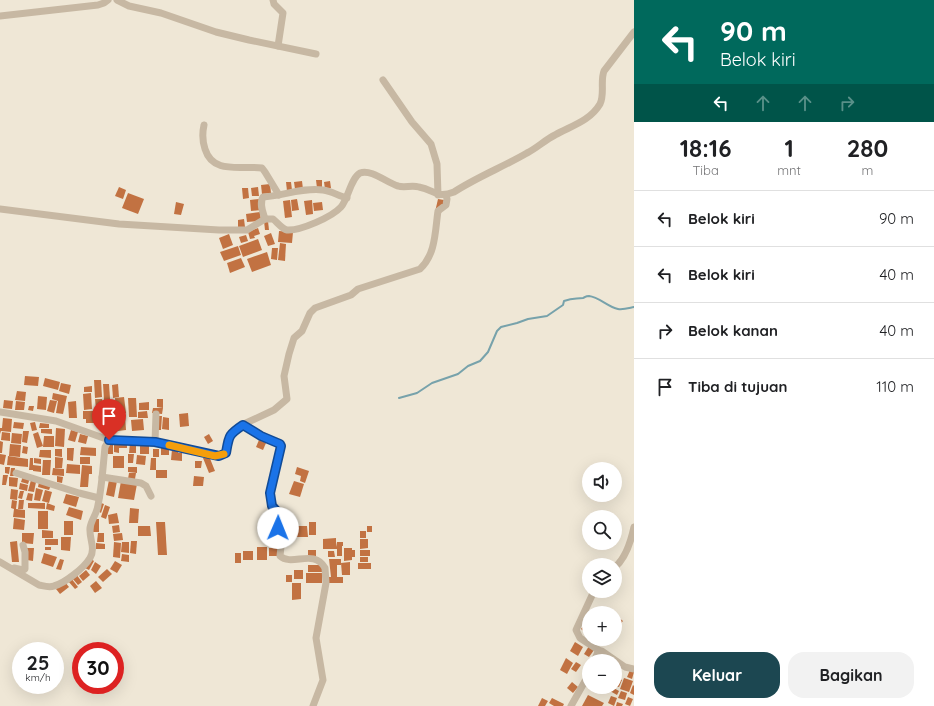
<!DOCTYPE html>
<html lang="id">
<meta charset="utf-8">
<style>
:root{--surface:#fff;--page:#f2f2f2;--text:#202124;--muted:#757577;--line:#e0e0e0;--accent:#1c4751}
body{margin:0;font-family:Quicksand,sans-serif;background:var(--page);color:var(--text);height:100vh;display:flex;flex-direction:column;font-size:15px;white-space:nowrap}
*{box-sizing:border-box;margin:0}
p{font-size:13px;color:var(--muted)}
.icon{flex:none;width:22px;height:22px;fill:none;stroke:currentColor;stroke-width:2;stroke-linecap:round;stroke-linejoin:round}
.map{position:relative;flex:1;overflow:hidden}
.details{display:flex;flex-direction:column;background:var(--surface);width:300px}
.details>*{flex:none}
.guide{background:#00695c;color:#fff;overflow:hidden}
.fabs{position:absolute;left:582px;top:462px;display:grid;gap:8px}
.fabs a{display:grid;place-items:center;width:40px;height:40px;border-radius:50%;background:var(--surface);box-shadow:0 4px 16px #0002;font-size:20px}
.speed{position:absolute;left:12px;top:642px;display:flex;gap:8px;font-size:20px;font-weight:700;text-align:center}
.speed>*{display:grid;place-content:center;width:52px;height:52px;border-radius:50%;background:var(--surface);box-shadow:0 4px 16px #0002;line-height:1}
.speed small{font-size:10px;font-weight:400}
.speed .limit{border:6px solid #d22;background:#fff;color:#111}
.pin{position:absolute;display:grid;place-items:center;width:34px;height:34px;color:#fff;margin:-41px -17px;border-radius:50% 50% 50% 0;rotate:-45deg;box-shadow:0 0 4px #0007}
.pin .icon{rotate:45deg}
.me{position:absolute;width:44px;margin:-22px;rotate:1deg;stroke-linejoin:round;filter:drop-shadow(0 0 3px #0008)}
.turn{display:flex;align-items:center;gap:14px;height:84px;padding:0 20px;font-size:18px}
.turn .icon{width:52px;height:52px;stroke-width:2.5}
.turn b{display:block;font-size:28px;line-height:34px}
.lanes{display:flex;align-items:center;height:38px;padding:0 20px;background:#0003;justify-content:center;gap:20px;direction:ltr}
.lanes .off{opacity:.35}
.eta{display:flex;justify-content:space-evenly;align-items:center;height:68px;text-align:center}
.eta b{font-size:24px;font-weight:700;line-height:28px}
.cta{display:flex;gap:8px;margin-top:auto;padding:8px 20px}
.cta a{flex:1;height:46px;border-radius:16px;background:var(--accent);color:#fff;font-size:16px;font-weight:700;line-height:46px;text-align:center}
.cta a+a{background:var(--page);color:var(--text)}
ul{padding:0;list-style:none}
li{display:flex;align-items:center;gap:12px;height:56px;padding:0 20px;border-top:1px solid var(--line)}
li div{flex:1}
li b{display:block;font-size:15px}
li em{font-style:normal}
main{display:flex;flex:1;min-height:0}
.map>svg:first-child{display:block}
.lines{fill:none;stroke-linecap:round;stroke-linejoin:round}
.stream{stroke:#77a2ab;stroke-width:2}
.building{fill:#c27242}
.minor{stroke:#c7b8a3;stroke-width:7}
.route-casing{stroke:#114b97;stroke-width:10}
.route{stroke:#1a73e8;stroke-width:7}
.slow{stroke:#f59e0b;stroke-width:7}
</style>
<main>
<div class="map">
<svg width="634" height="706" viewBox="0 0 634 706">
<rect width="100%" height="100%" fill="#efe7d6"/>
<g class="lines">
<path class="stream" d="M399 398 417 393 432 383 458 374 468 366 480 361 488 352 497 331 501 327 517 323 528 319 547 316 563 305 564 301C573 298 574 299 583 298 586 297 585 296 589 296 599 297 608 307 618 309 623 310 629 308 634 307"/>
</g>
<g class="building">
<path d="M316 180H322V187L317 188Z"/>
<path d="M302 181 303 189H295L294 182Z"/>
<path d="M330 181 331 188 325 189 324 182Z"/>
<path d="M286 182H291L292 190 287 191Z"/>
<path d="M270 184 271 193 262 194 261 185Z"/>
<path d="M119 187 126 190 123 199 115 196Z"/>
<path d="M258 187 259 196H252L251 188Z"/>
<path d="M242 188H248L249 198 243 199Z"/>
<path d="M128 193 144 199 138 214 122 208Z"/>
<path d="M259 199 261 210 251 211 250 200Z"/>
<path d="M297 199 299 210 292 211 291 200Z"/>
<path d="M438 199 444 200 441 213 435 212Z"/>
<path d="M290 200 292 217 285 218 283 201Z"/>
<path d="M312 200 313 214 306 215 304 201Z"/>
<path d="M176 202 184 204 181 215 174 214Z"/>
<path d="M322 202 323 210 314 211 313 203Z"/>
<path d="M260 212 261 221 247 222 246 214Z"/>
<path d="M244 219 245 227 238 228V220Z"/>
<path d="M264 221H268L269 230H265Z"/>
<path d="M258 228 260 234 254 236 255 238 250 239 248 232Z"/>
<path d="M279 231 293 232 292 243 278 242Z"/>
<path d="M271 233 275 244 268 246 264 236Z"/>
<path d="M229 234 233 245 223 249 219 238Z"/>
<path d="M246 235 248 241 241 243 239 237Z"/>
<path d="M258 239 262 250 243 257 239 246Z"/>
<path d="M280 243 286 244 285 261 278 260Z"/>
<path d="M238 246 241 255 224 261 220 252Z"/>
<path d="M272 248H278L277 260 271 259Z"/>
<path d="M267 252 271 265 252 272 247 259Z"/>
<path d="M241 258 245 267 230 273 227 263Z"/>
<path d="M25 376 39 377 38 386 24 385Z"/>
<path d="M45 378 60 382 58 390 43 386Z"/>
<path d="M94 380H101L102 397 95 398Z"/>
<path d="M61 383 71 385 69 394 59 391Z"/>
<path d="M103 384H109L110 399 104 400Z"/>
<path d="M118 384 119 397 113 398 112 385Z"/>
<path d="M92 386V392H84V387Z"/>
<path d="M17 391 26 392 25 401 15 400Z"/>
<path d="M53 393 67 396 63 414 56 413 58 401 52 399Z"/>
<path d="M91 393 92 409 84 410 83 394Z"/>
<path d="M38 396 47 397 46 410 37 409Z"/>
<path d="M124 397 126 413 116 414 115 398Z"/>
<path d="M128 398H136L137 417H129Z"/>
<path d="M95 399H102L103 408 96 409Z"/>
<path d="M157 399H163V408L157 407Z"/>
<path d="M4 400 13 401 12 409 3 408Z"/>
<path d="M50 400 57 401 54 413 47 411Z"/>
<path d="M16 401 25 402 24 410H15Z"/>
<path d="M76 401 77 418H69L68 402Z"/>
<path d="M149 402V410H139V403Z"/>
<path d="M29 406H34L33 411 28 410Z"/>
<path d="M153 408H163L162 414 152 413Z"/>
<path d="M109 409V414L102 415 101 410Z"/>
<path d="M83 411H93L94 423H86V419H83Z"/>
<path d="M147 411 148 418H138V412Z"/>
<path d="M188 413 189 426 180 427 179 414Z"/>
<path d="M108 415V420H105L106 425H103L102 416Z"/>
<path d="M115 416 116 431 107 432V425H110L109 417Z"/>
<path d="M125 416 126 430 118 431 117 417Z"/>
<path d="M157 416H162L161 430H156Z"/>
<path d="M97 417H101L102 428H98Z"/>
<path d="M163 417 169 418V430L162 429Z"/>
<path d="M3 418 12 419 11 432 1 431 0 434V428H2Z"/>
<path d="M143 419 144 430 132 431 131 420Z"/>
<path d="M14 422 24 423 23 429 13 428Z"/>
<path d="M35 422 37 430 32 431 30 423Z"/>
<path d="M40 423 49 424V428H39Z"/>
<path d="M56 428 65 429 64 447 55 446Z"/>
<path d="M41 429H52V434L41 433Z"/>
<path d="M71 430 78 432 75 442 68 440Z"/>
<path d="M23 431H29L27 443 22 442Z"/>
<path d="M2 432 10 433V441L1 440Z"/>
<path d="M38 432 43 446 37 448 33 434Z"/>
<path d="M12 433 22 434 21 444 11 443Z"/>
<path d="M80 434 88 436 86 444 78 442Z"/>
<path d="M209 434 213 441 208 444 204 437Z"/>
<path d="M44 436H54V447H43Z"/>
<path d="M259 440 266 443 263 450 256 447Z"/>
<path d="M0 441 3 442 2 453H0Z"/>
<path d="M114 441 127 442V448H119V453L114 452Z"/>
<path d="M130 443H136V453H129Z"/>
<path d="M10 444 21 445 20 457 9 456Z"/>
<rect x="140" y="444" width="9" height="10"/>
<rect x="108" y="445" width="5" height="9"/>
<path d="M23 446 28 447 27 454 22 453Z"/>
<path d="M81 447 96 448V456L80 455Z"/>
<path d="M67 448H74L73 461 67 460Z"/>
<rect x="161" y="448" width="8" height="7"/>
<path d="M55 449H62V457L55 456Z"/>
<rect x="153" y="449" width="6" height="8"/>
<path d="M172 449H179L178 453H182V461L171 460Z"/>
<path d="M40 450H51V458L39 457Z"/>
<path d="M0 454 6 455 4 465 0 464Z"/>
<path d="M128 454H134L133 463H128Z"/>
<path d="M137 455 146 456 145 465 136 464Z"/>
<path d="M8 456 28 459V467L7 465Z"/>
<rect x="113" y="456" width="11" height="12"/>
<path d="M209 456 215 471 209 473 203 458Z"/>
<path d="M55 457 63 458 62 468H55Z"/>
<rect x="80" y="457" width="10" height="7"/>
<path d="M30 458H33V465L41 466V472L33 471V470H29Z"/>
<path d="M34 458 41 459V464L34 463Z"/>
<path d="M151 458H156V470H150Z"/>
<path d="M43 460H51L50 475H42Z"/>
<path d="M195 461H202L201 468H195Z"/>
<path d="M67 464 80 465V474L66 473Z"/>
<path d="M82 465 92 466V474H89L88 487H80Z"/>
<path d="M5 467H10L9 474 5 473Z"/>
<path d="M128 467H137V473L128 472Z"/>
<path d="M297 467 309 471 305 483 300 481 301 476 295 474Z"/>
<path d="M11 468H15L14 476H10Z"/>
<path d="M53 468 64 469V476L52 475Z"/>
<rect x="156" y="470" width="11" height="8"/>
<path d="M129 473H136L135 479H128Z"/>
<path d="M3 475H8L6 485H2Z"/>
<path d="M23 476 30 478 28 484 21 482Z"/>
<path d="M57 476 63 477 62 483 57 482Z"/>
<path d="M194 476 204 477 203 486H193Z"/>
<path d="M9 477 18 478 17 487 9 486Z"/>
<path d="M31 480 36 482 34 492 28 491Z"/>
<path d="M109 480 117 481 114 497 106 495Z"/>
<path d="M121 481 137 484 134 500 118 498Z"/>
<path d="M294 481 304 484 300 497 289 494Z"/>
<path d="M39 482 51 485 49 490 38 487Z"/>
<path d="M20 483 28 485 27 491 19 489Z"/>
<path d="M36 488 43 490 40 501 34 500Z"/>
<path d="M11 489 18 490 17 500 10 499Z"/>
<path d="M45 490 52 492 49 503 42 501Z"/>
<path d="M20 491H24L22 499 18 498Z"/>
<path d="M28 493 33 494 32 501 26 500Z"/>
<path d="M66 494 79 497 76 507 63 503Z"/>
<path d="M12 500 17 501 16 509 25 510V518L13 517 14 509 11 508Z"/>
<path d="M19 500H24L23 509H18Z"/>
<path d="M28 503H45V509L28 508Z"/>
<path d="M47 503 55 506 54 511 46 509Z"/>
<path d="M101 503 104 504 101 513 98 511Z"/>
<path d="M105 505 110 507 106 519 101 517Z"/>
<path d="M69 507 83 511 81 520 66 515Z"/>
<path d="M130 508 139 509 138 523H129Z"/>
<rect x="38" y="511" width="10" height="18"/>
<path d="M117 513 119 523 109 524 108 515Z"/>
<path d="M285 514H291V519L285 520Z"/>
<path d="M14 518 25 520 24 530 13 529Z"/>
<path d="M94 519H99V532H93Z"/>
<rect x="64" y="521" width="9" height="14"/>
<path d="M156 522H165L167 555H158Z"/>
<rect x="309" y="522" width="7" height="13"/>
<path d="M119 525 120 532 113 533 112 526Z"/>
<path d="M138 526H150L151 536H138Z"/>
<path d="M296 526H307L308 537H296Z"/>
<rect x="367" y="526" width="5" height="6"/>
<path d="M287 528H295V539L287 540Z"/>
<path d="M42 530 53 531V538H42Z"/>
<rect x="360" y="531" width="6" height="7"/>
<path d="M22 533H34L33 544 22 543Z"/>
<path d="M98 533H104V542H97Z"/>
<path d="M122 533 123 540 114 541 113 534Z"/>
<path d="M61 537H71L70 551 61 550Z"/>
<path d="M336 538V547L337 542H343V546H342V556H337V549H323V539Z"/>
<rect x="45" y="539" width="13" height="6"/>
<path d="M360 539H368V548L360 549Z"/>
<path d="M17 541 19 562H12L10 542Z"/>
<path d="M131 541H137L136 554 130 553Z"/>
<path d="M114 542 121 543 120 558 113 557Z"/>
<path d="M122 542H129V553L121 552Z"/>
<path d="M96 543 105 544V549H96Z"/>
<rect x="45" y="547" width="6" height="3"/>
<rect x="257" y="547" width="10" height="13"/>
<path d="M27 548H34L33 561 27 560Z"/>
<rect x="269" y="548" width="9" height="8"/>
<path d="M344 548H352V550H355V557H352V560L344 561Z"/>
<path d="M308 550H316V556L308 557Z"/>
<rect x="360" y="550" width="10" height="6"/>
<rect x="243" y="551" width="10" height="9"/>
<path d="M328 551H334L335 557H328Z"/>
<path d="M44 553 57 557 53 567 41 563Z"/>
<rect x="235" y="553" width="6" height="10"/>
<path d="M122 554 129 555V562L121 561Z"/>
<rect x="360" y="557" width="8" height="5"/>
<path d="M60 559 64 560 61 570 56 569Z"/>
<path d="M91 559 94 561 89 570 85 568Z"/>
<path d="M329 559H341V565H337V577H331Z"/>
<path d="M115 561 122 565 117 573 110 569Z"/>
<path d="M95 562 101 566 96 574 91 570Z"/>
<path d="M350 562V575H342L341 563Z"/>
<rect x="358" y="563" width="13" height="6"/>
<rect x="308" y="565" width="14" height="7"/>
<path d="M107 569 112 574 103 582 98 577Z"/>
<path d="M86 570 90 575 83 581 79 576Z"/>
<rect x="294" y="570" width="9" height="9"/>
<rect x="306" y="573" width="16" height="10"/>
<path d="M76 574 82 582 78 585 72 578Z"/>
<rect x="286" y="575" width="6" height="7"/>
<rect x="329" y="577" width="14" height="6"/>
<path d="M71 578 78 587 75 589 68 581Z"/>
<path d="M96 581 102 588 95 593 90 586Z"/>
<path d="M65 582 69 587 60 594 56 589Z"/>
<path d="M292 583H301V599L292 600Z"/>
<path d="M604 608 610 613H600Z"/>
<path d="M615 615 623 621 617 628 615 626Z"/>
<path d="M587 621 589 623V631L587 634 581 629Z"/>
<path d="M575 642 583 647 578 656 570 651Z"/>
<path d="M589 646 594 650 589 657 584 654Z"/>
<path d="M566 658 573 663 567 674 560 670Z"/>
<path d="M576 662 581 665 576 672 571 669Z"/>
<path d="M630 670 634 672 632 679 627 677Z"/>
<path d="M618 678 622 680 619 687 615 686Z"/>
<path d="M624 678 633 681 629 692 620 689Z"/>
<path d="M572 682 578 687 573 693 567 688Z"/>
<path d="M633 685 634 686V695L630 693Z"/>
<path d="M612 687 619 691 617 695 610 691Z"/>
<path d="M621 691 627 693 625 700 618 698Z"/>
<path d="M588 695 604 703 602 706H582Z"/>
<path d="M611 696 617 698 614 706 608 703Z"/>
<path d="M628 697 633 699 630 706 625 704Z"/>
<path d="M542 698 548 701 545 706H538Z"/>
<path d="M552 698 564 704 563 706H554L549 703Z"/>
<path d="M617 702 623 704 622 706H616Z"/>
</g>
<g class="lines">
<g class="minor">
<path d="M117 0 129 6 161 13 216 32 249 40 316 54"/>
<path d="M273 0 274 4 283 13 278 46"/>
<path d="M0 16 98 5 104 3 108 0"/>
<path d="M383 80 412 122 431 144 437 164 438 195"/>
<path d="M204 125C202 134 202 140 205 149 213 175 241 165 262 168L265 172 279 195"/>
<path d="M0 209 119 224 219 230H247L265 219H273C277 222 282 229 287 230 300 231 332 217 341 207 348 199 351 178 360 173 372 169 387 183 398 186 404 188 412 185 419 187 435 190 436 199 454 192 477 177 503 167 527 153 537 148 545 140 555 135 571 126 590 121 600 104 605 94 600 81 604 71L634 32"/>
<path d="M265 219C263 212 259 204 263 197 282 196 304 187 323 190 332 191 338 196 347 198"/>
<path d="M0 412 56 421 109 440"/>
<path d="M243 425 281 445 270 493C271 505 275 510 283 517L278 528 282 537 280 556C292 567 314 548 325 568L326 583 316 638 323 680 313 706"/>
<path d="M155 442 156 414"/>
<path d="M16 473 79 493 99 498"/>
<path d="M102 477 141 483 146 486 151 496"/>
<path d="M0 562 39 585C44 586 49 588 54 586 65 583 84 568 90 558 96 548 89 539 90 528 91 520 97 514 98 505 102 487 103 466 105 447L109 440 155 442 215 456H219L226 453 227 441 232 433 246 423 274 410 287 399 284 376 289 354 294 338 302 331 310 313 315 308 351 295 358 289 420 269C436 254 435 231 438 211L446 205 447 199 446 195"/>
<path d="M615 567C626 558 631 541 634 527"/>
<path d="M14 568 23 570 25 569V552L23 545"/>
<path d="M594 591 576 630 580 638 600 651"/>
<path d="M594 661 598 652 602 651 625 667 634 669"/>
<path d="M571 706 589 674"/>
</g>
</g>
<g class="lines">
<defs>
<path id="route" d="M109 440 155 442 219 456 226 453C229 436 228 435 243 425L261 436 280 444 281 446 270 493 272 506 283 518 278 528"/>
</defs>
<use href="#route" class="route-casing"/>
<use href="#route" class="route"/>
<path class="slow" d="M169 445 215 456 224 454"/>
</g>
</svg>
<div class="fabs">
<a><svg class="icon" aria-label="sound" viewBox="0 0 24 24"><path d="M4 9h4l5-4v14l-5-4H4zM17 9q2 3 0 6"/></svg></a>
<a><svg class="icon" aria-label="search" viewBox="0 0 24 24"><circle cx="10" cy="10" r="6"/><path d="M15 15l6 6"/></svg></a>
<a><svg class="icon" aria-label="layers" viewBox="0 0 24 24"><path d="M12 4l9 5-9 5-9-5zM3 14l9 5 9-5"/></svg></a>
<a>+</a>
<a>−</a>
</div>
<div class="speed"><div>25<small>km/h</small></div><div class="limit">30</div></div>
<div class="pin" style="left:109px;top:440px;background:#d93025"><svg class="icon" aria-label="arrive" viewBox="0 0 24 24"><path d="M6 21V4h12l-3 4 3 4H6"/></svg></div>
<svg class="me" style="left:278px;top:528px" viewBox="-20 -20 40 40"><circle r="19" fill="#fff"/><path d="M0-13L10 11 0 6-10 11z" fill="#1a73e8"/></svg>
</div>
<section class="details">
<div class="guide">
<div class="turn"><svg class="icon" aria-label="left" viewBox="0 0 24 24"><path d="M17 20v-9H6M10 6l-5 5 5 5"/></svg><div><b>90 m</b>Belok kiri</div></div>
<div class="lanes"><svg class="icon" aria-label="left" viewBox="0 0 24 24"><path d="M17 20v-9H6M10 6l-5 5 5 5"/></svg><svg class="icon off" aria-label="ahead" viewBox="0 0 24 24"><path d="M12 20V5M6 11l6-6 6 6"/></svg><svg class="icon off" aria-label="ahead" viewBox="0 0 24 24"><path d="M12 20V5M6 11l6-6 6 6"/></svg><svg class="icon off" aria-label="right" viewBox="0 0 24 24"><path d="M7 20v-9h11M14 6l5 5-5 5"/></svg></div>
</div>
<div class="eta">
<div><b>18:16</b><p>Tiba</p></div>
<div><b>1</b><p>mnt</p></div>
<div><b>280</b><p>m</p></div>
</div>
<ul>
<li><svg class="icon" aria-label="left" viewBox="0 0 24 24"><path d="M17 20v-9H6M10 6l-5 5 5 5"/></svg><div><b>Belok kiri</b></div><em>90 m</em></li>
<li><svg class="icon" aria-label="left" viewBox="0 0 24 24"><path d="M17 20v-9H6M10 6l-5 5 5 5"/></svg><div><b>Belok kiri</b></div><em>40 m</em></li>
<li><svg class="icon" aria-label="right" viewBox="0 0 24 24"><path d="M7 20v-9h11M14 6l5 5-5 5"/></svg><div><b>Belok kanan</b></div><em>40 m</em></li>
<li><svg class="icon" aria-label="arrive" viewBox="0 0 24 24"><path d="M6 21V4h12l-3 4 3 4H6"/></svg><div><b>Tiba di tujuan</b></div><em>110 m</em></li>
</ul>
<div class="cta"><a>Keluar</a><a>Bagikan</a></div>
</section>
</main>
